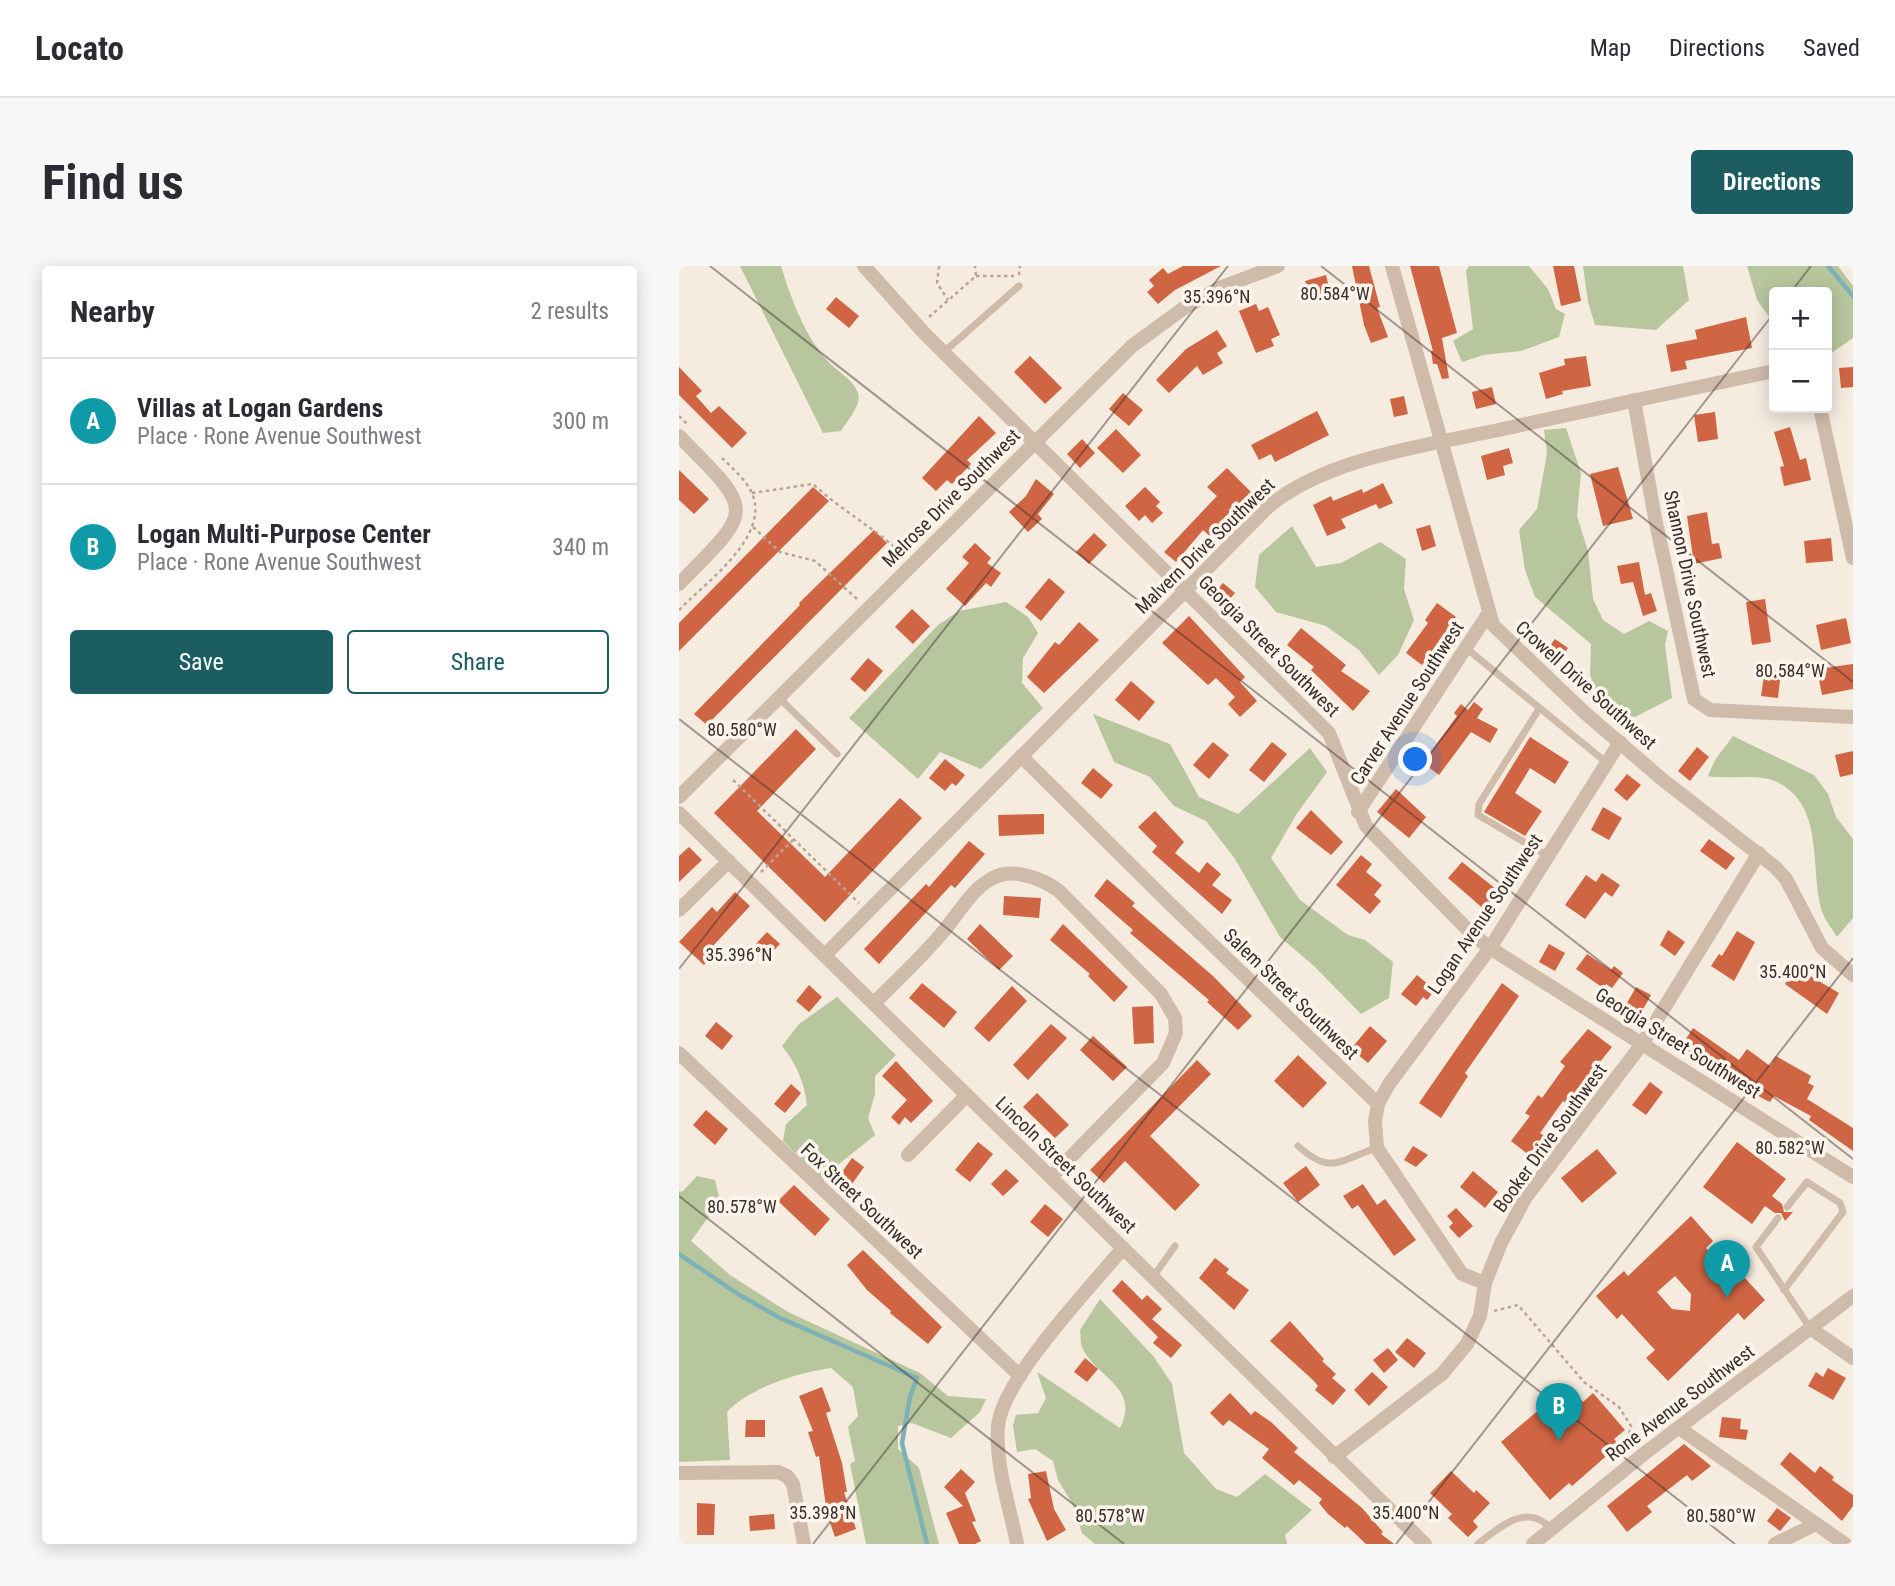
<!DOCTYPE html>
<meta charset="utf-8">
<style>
body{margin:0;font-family:"Roboto Condensed",sans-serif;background:#f7f7f7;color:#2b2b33}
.controls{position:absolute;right:21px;top:21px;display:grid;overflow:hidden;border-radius:7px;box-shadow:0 4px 18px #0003}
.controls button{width:63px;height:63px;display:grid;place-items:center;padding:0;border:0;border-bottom:2px solid #e1e1e2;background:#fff;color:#2b2b33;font:35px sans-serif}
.you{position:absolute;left:737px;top:494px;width:24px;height:24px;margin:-18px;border:5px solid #fff;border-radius:50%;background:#1a73e8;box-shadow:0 0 0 10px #1a73e833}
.badge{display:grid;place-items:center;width:46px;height:46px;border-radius:50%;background:#1b5d61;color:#fff;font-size:23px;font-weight:700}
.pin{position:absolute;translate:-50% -58px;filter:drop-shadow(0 2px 4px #0008)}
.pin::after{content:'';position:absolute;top:37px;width:24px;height:21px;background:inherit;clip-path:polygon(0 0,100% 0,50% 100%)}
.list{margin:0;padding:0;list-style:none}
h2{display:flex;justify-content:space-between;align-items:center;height:91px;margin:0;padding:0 28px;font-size:30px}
h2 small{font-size:23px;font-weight:400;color:#7c7c81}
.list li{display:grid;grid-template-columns:46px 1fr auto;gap:21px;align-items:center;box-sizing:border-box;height:126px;padding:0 28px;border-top:2px solid #e1e1e2}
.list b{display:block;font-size:26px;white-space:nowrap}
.list p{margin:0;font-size:23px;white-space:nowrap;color:#7c7c81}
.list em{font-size:23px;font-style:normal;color:#7c7c81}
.actions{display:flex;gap:14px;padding:21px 28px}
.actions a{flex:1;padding:16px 0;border:2px solid #1b5d61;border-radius:7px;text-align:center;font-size:24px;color:#1b5d61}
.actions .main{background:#1b5d61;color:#fff}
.map{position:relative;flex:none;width:1174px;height:1278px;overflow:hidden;border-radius:7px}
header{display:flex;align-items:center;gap:42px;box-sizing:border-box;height:98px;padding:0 35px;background:#fff;border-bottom:2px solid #e1e1e2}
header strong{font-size:33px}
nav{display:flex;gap:38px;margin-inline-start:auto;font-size:24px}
.intro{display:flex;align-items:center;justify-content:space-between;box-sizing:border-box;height:168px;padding:0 42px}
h1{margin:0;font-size:49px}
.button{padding:18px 32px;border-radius:7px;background:#1b5d61;color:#fff;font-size:24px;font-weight:700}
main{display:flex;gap:42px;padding:0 42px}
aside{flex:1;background:#fff;border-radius:7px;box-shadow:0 4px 18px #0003}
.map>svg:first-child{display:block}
.green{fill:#b8c69e}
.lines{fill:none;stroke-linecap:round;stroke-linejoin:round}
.stream{stroke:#7cb2b5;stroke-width:4.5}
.building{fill:#cf6543;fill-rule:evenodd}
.path{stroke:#bba494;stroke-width:2.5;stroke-dasharray:3.5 3.5;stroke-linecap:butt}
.lane{stroke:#cfbbaa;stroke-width:7}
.street{stroke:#cfbbaa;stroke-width:14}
.ticks{fill:none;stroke:#3c2f2a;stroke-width:2;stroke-opacity:0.45}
.labels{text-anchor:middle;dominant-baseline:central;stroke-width:7;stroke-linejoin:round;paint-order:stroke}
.street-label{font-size:19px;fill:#3c2f2a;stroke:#fcf5ed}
.ticks-label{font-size:18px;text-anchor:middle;fill:#3c2f2a;stroke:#fcf5ed;stroke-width:7;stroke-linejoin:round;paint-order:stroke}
</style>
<header>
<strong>Locato</strong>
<nav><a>Map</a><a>Directions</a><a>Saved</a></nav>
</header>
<div class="intro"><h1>Find us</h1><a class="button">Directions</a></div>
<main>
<aside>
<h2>Nearby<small>2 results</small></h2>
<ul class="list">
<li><span class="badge" style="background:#0f9aa8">A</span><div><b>Villas at Logan Gardens</b><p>Place · Rone Avenue Southwest</p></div><em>300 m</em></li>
<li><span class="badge" style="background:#0f9aa8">B</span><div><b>Logan Multi-Purpose Center</b><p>Place · Rone Avenue Southwest</p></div><em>340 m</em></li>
</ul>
<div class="actions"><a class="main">Save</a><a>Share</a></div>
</aside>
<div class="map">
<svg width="1174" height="1278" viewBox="0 0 1174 1278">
<rect width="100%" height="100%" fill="#f5ebdf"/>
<g class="green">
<path d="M61,0H102C112,32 124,66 146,92C155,104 174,112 179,127C183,139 168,155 162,165L144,167Z"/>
<path d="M790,0H850L869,23L877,43L886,48L880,71L842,85L804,89L783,96L774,75L794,63L787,5Z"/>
<path d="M904,0H1004L1010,34L977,64L916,59L909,36Z"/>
<path d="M1068,0H1159L1174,20V72L1148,90V26H1095V58L1078,34Z"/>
<path d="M887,162L902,207L898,250L909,285L914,333L924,354L945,368L970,355L989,365L986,379L993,432L956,451L924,445L911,409L912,378L856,331L846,304L840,264L858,243L868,187L865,164Z"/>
<path d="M613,260L637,301L662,297L701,276L727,293L725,323L735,354L719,389L700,409L680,384L647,360L597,346L576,321L580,289Z"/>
<path d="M327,336L349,351L359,367L344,392L343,417L364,442L302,503L261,486L239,513L170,452L259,359L280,345Z"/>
<path d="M414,448L491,478L520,531L559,548L631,482L648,506L617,549L592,592L621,634L669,669L686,674L714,696L710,732L682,748L635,700L601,671L556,593L527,555L495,540L471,511L435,496Z"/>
<path d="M1054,470L1135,509L1149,528L1157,551L1174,573V652L1158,671C1154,664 1147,656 1144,648C1129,605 1148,541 1098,516C1079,507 1051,514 1029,510L1036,494Z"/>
<path d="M158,731L217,789L196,810V828L189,852L196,869L155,902L144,915L104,875L107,858L128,839C126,818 117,797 103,780L120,758Z"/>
<path d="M18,910L36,914L41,935L12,975L51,1009L109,1046L241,1107L269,1130L307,1133L301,1146L272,1172L233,1157L219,1160V1183L240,1202L260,1278H187L171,1198L176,1195L169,1161L179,1150L174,1121L152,1102C120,1106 70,1122 48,1146L51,1194L0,1196V925L3,926Z"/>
<path d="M421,1033L475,1091L493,1118L505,1187L537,1223L558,1231L586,1208L633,1244L606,1269L608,1278H416L403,1267L394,1239L379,1214L374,1195L356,1183L338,1186L334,1159L337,1149L359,1147L367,1132L358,1106L441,1162C462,1120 416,1112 403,1081C401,1077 402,1069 401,1064Z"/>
</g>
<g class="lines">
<g class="stream">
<path d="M1149,0L1174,30"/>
<path d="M0,988L59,1028L101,1052L238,1112L231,1131L223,1177L248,1278"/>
</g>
</g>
<g class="building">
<path d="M504,0H542L496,24L479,38L468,26L475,20L470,14L484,2L489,8Z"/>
<path d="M673,0H690L701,41L698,42L709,71L692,77L685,59Z"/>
<path d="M731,0H760L778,67L763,72L770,112L763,113L758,98H754L752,85H754Z"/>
<path d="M874,0H895L902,35L882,40Z"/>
<path d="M647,9L651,25L631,31L626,15Z"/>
<path d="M157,31L180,50L170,62L147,43Z"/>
<path d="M577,38L580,45L589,41L601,69L592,73L595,80L577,87L560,45Z"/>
<path d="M1067,51L1073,82L1006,95L1008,103L992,106L987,79L1018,73L1016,64Z"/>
<path d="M538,64L548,80L538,87L544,97L524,109L518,100L490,127L477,114L507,83Z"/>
<path d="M351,90L383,122L366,138L335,106Z"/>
<path d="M907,90L912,120L883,125L884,128L867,133L860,107L886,99L885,93Z"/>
<path d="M0,101L23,125L17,130L32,147L40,140L68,167L53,182L0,129Z"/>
<path d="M1174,101V121L1162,122L1160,102Z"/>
<path d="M813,121L817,138L797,143L793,126Z"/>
<path d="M444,127L464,144L450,160L430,143Z"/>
<path d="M725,130L729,148L715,151L711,133Z"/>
<path d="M638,145L650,169L596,196L592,188L580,194L572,179Z"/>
<path d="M1036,146L1039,173L1019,176L1015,149Z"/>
<path d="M300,150L317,167L288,194L292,198L273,218L268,214L257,225L243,212Z"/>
<path d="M1111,161L1121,194L1127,192L1132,214L1105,220L1101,201L1105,200L1095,166Z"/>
<path d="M437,163L462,189L444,207L418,182Z"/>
<path d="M403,173L416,187L401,202L388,188Z"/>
<path d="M830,182L834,197L824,200L826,209L808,214L802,190Z"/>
<path d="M939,201L954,253L924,260L911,208Z"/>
<path d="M548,202L572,226L541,256L545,260L534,273L524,264L497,296L485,286L538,230L528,221Z"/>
<path d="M0,204L30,233L15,248L0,234Z"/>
<path d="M357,213L375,228L359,248L363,253L349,266L330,246L347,230Z"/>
<path d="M704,217L714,237L700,243L697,238L662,253L667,262L648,270L634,239L652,230L654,235L683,223L684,227Z"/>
<path d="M134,221L150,235L0,385V357Z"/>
<path d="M466,221L481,236L477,240L484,247L473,257L466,249L460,255L446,240Z"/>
<path d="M1028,246L1033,278L1040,277L1043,292L1015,298L1008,250Z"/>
<path d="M751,259L757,280L743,285L737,263Z"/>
<path d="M195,264L208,277L28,459L15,448L121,339L120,337Z"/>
<path d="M415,267L428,279L410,298L397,286Z"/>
<path d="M1152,272L1154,295L1127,297L1125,275Z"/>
<path d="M296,277L312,292L308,297L322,307L312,321L307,317L286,340L267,323L290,297L283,291Z"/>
<path d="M960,296L966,329L972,327L978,345L964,350L954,316L942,318L938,300Z"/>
<path d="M370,312L386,326L362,355L346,341Z"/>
<path d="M544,317L556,327L543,342L531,332Z"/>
<path d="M1086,333L1092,376L1073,379L1067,336Z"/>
<path d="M758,337L777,351L743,399L727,387L749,357L746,354Z"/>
<path d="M233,343L251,360L234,378L216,361Z"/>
<path d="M510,350L566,411L561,416L578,435L561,451L549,438L556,431L537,412L529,419L483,377Z"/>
<path d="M1167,352L1172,377L1142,384L1137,359Z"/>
<path d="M400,356L420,374L365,427L348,411L376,376L380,379Z"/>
<path d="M622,362L667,399L662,405L691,425L674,445L632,404L635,401L608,379Z"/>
<path d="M876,373L889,382L876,400L863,390Z"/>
<path d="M189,392L204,405L186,426L171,413Z"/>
<path d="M1174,398V423L1143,429L1138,403Z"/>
<path d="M1086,403L1102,405L1099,432L1082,430Z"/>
<path d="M452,415L476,436L460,455L436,434Z"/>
<path d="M795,436L804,443L798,452L819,463L811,477L792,466L760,509L744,497L778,450L775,447L782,438L789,444Z"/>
<path d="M117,463L137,483L78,545L146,611L221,532L243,552L146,656L35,547Z"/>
<path d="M851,471L890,496L876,518L851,502L836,527L863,545L846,570L805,546Z"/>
<path d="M534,476L550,489L530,513L514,499Z"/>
<path d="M593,476L608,488L585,516L570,504Z"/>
<path d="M1018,481L1030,491L1011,515L999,505Z"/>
<path d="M1174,485V508L1161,511L1156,489Z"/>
<path d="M266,493L286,509L277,520L273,517L266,525L250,512Z"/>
<path d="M414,502L434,519L422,533L402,517Z"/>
<path d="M948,508L962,519L948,535L935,524Z"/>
<path d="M717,523L747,551L730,572L698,546Z"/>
<path d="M924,541L943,552L930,574L912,564Z"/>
<path d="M632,544L664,576L652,589L617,562Z"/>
<path d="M476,545L505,576L496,587L520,607L528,596L542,608L533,619L553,634L543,648L473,586L478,580L459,561Z"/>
<path d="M365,548V568L320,570L319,549Z"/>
<path d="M1030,573L1056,592L1047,604L1021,585Z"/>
<path d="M290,575L306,588L276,622L272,619L200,698L185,683L247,618L250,621Z"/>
<path d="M10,581L23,594L0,616V590Z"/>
<path d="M682,589L693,598L687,606L703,619L695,629L702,635L691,648L657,619Z"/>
<path d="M783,596L822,627L807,645L769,612Z"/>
<path d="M923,607L941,619L933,631L926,626L906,653L886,639L907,609L917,616Z"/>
<path d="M428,613L456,637L453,640L534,710L573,750L559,764L528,736L530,734L451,667L454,664L415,630Z"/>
<path d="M56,626L71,640L34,680L38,684L25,699L0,676L33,641L38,646Z"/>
<path d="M325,630L362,632L360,652L324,649Z"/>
<path d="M301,658L334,690L320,704L288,673Z"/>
<path d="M384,658L449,721L435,736L409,710L411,708L371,674Z"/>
<path d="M989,664L1006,676L996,690L981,679Z"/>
<path d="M1058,665L1076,676L1055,715L1032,700L1040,688L1043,690Z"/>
<path d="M88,666L101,678L85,695L72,683Z"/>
<path d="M870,678L886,687L876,705L860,696Z"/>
<path d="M908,688L932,704L935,700L944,707L933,722L927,718L924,722L897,703Z"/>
<path d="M1116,701L1160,727L1148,748L1106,718Z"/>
<path d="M738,709L756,724L748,734L744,731L737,740L722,728Z"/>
<path d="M243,717L278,746L265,762L230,732Z"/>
<path d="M823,717L840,730L786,807L789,810L762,852L740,837Z"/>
<path d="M130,719L143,731L130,746L117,735Z"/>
<path d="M333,720L348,735L310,776L295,762Z"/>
<path d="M957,721L972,729L962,747L947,739Z"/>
<path d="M474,740L475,777L455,778L453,741Z"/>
<path d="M37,756L54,770L43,784L26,770Z"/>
<path d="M372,758L388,772L349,814L334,799Z"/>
<path d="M691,760L708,775L689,797L672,783Z"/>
<path d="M1014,762L1060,794L1068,783L1091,800L1097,790L1132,810L1129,817L1135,820L1128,833L1174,862V885L1130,854L1132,850L1095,830L1091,836L1075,828L1017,786L1013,794L999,785Z"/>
<path d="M909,763L933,781L899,823L906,828L895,843L884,835L861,867L865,870L851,890L832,875L851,850L846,847L859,829L863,832L886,800L881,796Z"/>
<path d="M414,770L448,801L434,815L401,784Z"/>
<path d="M619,789L648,817L624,842L595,815Z"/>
<path d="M518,794L532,808L471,870L521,919L496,945L446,895L425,917L411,904Z"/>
<path d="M217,795L254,835L232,857L226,851L220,859L212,851L228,834L203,810Z"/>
<path d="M971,816L984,826L967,849L953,839Z"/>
<path d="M112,818L122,827L106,847L95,838Z"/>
<path d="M358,827L390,859L376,872L344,841Z"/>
<path d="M27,844L49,863L36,879L14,859Z"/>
<path d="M299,876L314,888L291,916L276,904Z"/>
<path d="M1058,876L1107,913L1093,930L1103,938L1105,946H1114L1106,955L1102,947H1096L1086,940L1073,958L1024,921Z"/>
<path d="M734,880L749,889L737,901L725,894Z"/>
<path d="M918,883L938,907L903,937L882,912Z"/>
<path d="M173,892L185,901L173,918L161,909Z"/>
<path d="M627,900L641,919L619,936L604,917Z"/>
<path d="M327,903L340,915L324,930L312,918Z"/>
<path d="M794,905L819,926L806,942L781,921Z"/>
<path d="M684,918L698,939L706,933L737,974L715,990L679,939L673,943L664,930Z"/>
<path d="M115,919L151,953L136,970L99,935Z"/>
<path d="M366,938L384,953L369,971L351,956Z"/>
<path d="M777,942L794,960L780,972L770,961L774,957L768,950Z"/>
<path d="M1012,950L1034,975L1027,982L1059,1017L1065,1011L1086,1034L1065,1054L1059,1047L989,1115L967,1092L976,1084L943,1048L938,1053L917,1030L945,1005L949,1010ZM996,1010L1012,1028L1011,1045L993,1043L978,1026Z"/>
<path d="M184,984L263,1061L249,1078L211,1047L212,1045L188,1024L168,999Z"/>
<path d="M536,992L550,1003L547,1007L570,1024L555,1044L520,1012Z"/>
<path d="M443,1014L463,1034L468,1029L483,1043L473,1053L503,1079L492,1092L474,1077L479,1071L433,1025Z"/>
<path d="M611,1055L645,1093L643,1095L657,1108L653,1112L667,1124L654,1139L636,1124L639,1120L635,1115L591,1075Z"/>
<path d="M728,1072L747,1087L735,1102L716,1086Z"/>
<path d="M709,1082L719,1094L705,1107L694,1094Z"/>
<path d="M406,1092L419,1103L408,1116L395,1106Z"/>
<path d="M1149,1102L1167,1112L1154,1134L1129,1120L1137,1106L1144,1111Z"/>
<path d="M693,1106L709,1121L690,1140L675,1124Z"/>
<path d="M889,1119L904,1136L914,1127L946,1164L935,1173L940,1179L893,1220L890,1217L871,1234L822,1176Z"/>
<path d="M143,1121L152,1145L147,1147L163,1197L168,1226H165L177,1263L156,1271L148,1248L140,1190L137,1191L129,1166L134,1165L120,1130Z"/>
<path d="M551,1127L572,1149L576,1145L592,1156L619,1182L615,1186L683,1242L704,1266L702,1268L715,1278H687L668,1260L666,1262L649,1248L640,1237L643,1233L620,1214L615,1219L583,1192L590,1183L550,1154L544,1160L531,1147Z"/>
<path d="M1043,1151L1062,1153L1061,1163L1069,1164L1067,1174L1040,1171Z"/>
<path d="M67,1154H86V1171H66Z"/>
<path d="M1005,1178L1032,1200L1013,1215L1008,1209L968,1240L973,1246L948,1266L928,1240Z"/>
<path d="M1111,1186L1136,1207L1141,1200L1155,1211L1153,1214L1174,1229V1240L1163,1255L1101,1198Z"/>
<path d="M282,1203L296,1216L286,1227L297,1255L293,1256L302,1275L296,1278H280L267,1247L284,1240L265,1221Z"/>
<path d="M367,1205L375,1243L387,1264L368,1275L349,1233L352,1232L349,1208Z"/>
<path d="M772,1205L795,1227L797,1224L811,1237L794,1255L799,1261L789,1271L769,1252L773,1248L751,1227Z"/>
<path d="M18,1237L36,1238L35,1269H18Z"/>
<path d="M1098,1242L1112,1252L1101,1265L1088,1255Z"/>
<path d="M95,1248L96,1263L71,1265L70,1250Z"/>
</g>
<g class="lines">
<g class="path">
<path d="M260,0L258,17L269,34"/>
<path d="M340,9L341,0"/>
<path d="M297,10H335"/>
<path d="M250,51L297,10L296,0"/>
<path d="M0,150L8,158"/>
<path d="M73,227L134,218C162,244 194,261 222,287"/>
<path d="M74,261L101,286L136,295L178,333"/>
<path d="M0,344C27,316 94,269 72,225C65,212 53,202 43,192"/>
<path d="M54,514L180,637"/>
<path d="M82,606L114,574"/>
<path d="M815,1045L839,1039L905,1116L940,1141L952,1160L946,1184"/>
</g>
<g class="lane">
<path d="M265,86L340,20"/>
<path d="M787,382L928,497"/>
<path d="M100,432L158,488"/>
<path d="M860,443L800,538L799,549L869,590"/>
<path d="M619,880C653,910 659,894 698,882"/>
<path d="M1099,952L1077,981L1131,1062"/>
<path d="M474,1011L496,980"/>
<path d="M1105,1024L1164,946L1161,937L1128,916L1108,941"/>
<path d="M799,1278C822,1260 847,1237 872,1262"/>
</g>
<g class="street">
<path d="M185,0L246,68L650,467L687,560L792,667L811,682L1174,911"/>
<path d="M713,0L814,359L906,447L984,514L1096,601L1107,613L1143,682L1174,709"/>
<path d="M955,134L976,252L1015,433L1031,444L1174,451"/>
<path d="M1141,142L1174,292"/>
<path d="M0,170C76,247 76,241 0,318"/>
<path d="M342,490L488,635L699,838L696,855L698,882L783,1008L806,1017"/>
<path d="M0,531L453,80L505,42L540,22L599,0"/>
<path d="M679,546L809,348"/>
<path d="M0,547L746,1278"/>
<path d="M0,644L50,595"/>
<path d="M146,689L588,242C645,192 750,179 824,163C914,143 1005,124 1095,105"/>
<path d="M195,737C218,714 242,692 263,667C278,650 293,622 314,612C334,601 364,613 380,625L482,728L496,752L497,767L484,797L372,911"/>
<path d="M0,787L341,1110"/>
<path d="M699,838L710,818L811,682L941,476"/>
<path d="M229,889L288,829"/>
<path d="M1131,1062L1174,1092"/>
<path d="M1000,1162L1166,1278"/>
<path d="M655,1191L763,1108L788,1078L801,1050L806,1017L822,977L847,931L963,778L1080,587"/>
<path d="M0,1207L99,1206L108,1210L114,1218L125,1278"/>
<path d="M338,1278C331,1241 316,1199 319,1161C322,1114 412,1021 444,982"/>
<path d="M854,1278L966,1187L1174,1030"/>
<path d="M1096,1278L1137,1258"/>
</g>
</g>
<path class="ticks" d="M31,0L1174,893M642,0L1174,416M1112,26L1132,0M0,453L1056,1278M0,703L549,0M0,930L445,1278M134,1278L1095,47M717,1278L1174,692"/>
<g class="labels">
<g class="street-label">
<text transform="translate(272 232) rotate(-45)">Melrose Drive Southwest</text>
<text transform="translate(526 280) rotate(-44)">Malvern Drive Southwest</text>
<text transform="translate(1011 318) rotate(78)">Shannon Drive Southwest</text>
<text transform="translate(590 380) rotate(45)">Georgia Street Southwest</text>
<text transform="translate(907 419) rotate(42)">Crowell Drive Southwest</text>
<text transform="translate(728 437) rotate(-57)">Carver Avenue Southwest</text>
<text transform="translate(806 648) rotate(-56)">Logan Avenue Southwest</text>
<text transform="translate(612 728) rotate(44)">Salem Street Southwest</text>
<text transform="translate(999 777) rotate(32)">Georgia Street Southwest</text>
<text transform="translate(871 872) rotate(-54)">Booker Drive Southwest</text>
<text transform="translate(387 899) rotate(44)">Lincoln Street Southwest</text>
<text transform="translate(183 935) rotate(43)">Fox Street Southwest</text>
<text transform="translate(1001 1137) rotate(-37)">Rone Avenue Southwest</text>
</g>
</g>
<g class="ticks-label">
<text x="656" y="34">80.584°W</text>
<text x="538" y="37">35.396°N</text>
<text x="1111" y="411">80.584°W</text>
<text x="63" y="470">80.580°W</text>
<text x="60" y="695">35.396°N</text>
<text x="1114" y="712">35.400°N</text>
<text x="1111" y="888">80.582°W</text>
<text x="63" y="947">80.578°W</text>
<text x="144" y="1253">35.398°N</text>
<text x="727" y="1253">35.400°N</text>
<text x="431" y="1256">80.578°W</text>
<text x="1042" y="1256">80.580°W</text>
</g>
</svg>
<div class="controls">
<button>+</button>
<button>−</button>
</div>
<div class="you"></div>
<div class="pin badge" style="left:1048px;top:1032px;background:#0f9aa8">A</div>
<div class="pin badge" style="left:880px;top:1175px;background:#0f9aa8">B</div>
</div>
</main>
